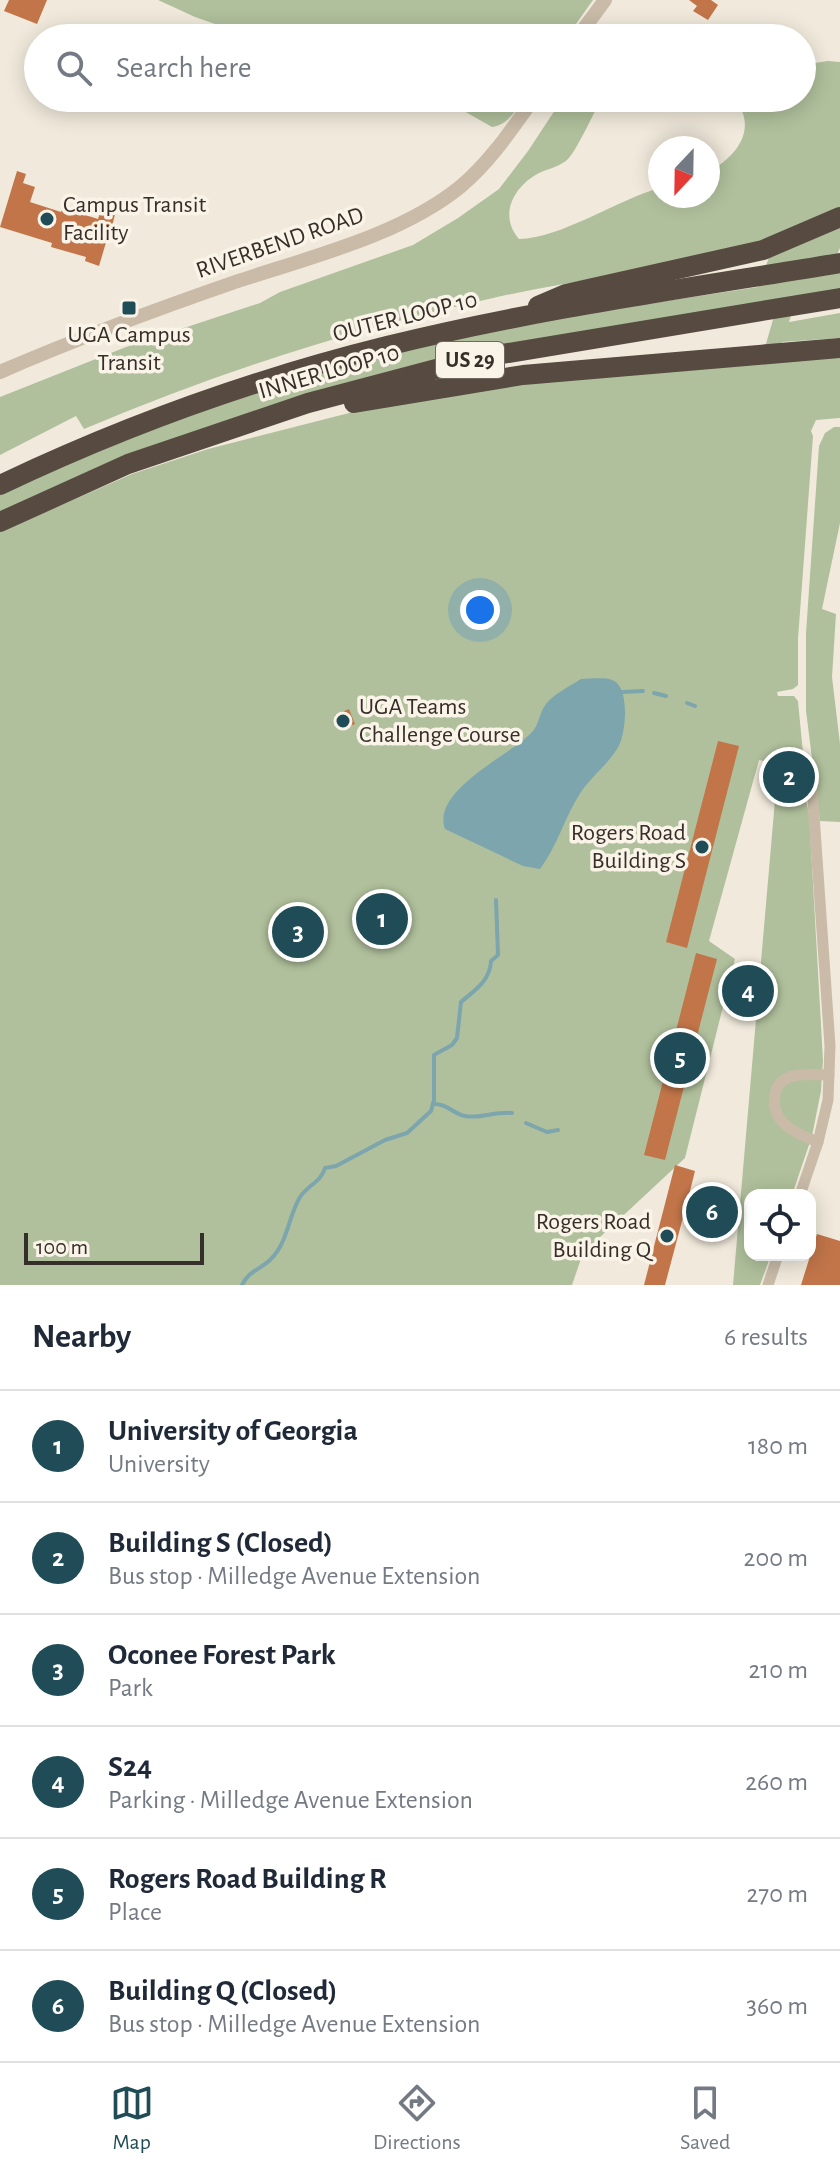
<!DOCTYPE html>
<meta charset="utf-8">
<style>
body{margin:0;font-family:"Alegreya Sans",sans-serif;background:#f6f6f7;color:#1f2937}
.controls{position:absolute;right:24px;bottom:24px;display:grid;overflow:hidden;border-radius:16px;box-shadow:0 4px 20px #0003}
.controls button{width:72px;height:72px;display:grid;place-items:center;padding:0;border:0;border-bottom:2px solid #e0e1e3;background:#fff;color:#1f2937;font:40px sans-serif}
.compass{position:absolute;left:648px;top:136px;width:72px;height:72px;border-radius:50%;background:#fff;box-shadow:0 4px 20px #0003;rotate:202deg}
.scale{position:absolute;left:24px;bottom:20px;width:180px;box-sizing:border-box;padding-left:8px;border:4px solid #362e28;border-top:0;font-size:22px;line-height:28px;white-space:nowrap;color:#362e28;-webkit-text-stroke:6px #f9f3e8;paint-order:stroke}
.you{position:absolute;left:480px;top:610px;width:28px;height:28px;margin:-20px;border:6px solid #fff;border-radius:50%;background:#1a73e8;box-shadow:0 0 0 12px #1a73e833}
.badge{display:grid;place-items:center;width:52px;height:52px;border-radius:50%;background:#1f4c56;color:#fff;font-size:26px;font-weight:700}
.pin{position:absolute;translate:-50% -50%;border:4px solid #fff;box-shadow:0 2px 8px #0006}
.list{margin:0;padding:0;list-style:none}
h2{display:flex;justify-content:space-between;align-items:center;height:104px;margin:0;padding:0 32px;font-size:34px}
h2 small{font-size:26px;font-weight:400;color:#747a83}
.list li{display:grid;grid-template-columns:52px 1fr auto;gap:24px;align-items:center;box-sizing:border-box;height:112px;padding:0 32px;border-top:2px solid #e0e1e3}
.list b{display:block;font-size:30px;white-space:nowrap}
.list p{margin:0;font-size:26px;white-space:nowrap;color:#747a83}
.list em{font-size:26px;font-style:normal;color:#747a83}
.icon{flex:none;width:44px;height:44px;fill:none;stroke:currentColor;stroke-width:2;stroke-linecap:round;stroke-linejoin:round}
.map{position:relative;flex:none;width:840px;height:1285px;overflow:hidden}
.search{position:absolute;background:#fff;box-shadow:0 4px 20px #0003;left:24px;right:24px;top:24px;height:88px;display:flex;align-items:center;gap:20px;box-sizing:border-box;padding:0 28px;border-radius:44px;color:#747a83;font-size:30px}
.sheet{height:776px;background:#fff}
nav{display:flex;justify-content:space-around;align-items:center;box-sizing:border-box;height:112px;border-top:2px solid #e0e1e3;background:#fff;font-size:22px;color:#747a83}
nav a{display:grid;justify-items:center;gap:4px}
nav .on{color:#1f4c56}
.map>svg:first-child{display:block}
.green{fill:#b0c09c}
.water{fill:#7ca5ad}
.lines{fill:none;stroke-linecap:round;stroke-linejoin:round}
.stream{stroke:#7ca5ad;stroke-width:4}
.building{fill:#c27549}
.minor{stroke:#c9bba8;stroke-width:11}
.tertiary{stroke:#c9bba8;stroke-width:14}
.motorway{stroke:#574a40;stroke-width:20}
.poi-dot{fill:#1f4c56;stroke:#f9f3e8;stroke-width:3}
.labels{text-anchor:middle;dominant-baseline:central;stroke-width:7;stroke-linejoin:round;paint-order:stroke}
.shield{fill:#f9f3e8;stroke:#706962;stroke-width:2}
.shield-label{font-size:22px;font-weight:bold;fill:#362e28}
.poi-label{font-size:24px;fill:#362e28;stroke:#f9f3e8;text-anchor:start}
.street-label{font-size:24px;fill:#362e28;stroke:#f9f3e8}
</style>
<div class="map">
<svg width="840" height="1285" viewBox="0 0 840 1285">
<rect width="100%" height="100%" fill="#f1eadc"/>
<g class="green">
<path d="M158,0H593L566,38H255L195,17Z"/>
<path d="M828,61L840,62V248L829,274L840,272V289L797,296L789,322L840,313V338L782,342L778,359L840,354V418L816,420L811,431L813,436L798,639V685L793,689L777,692L778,696H794L798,701L805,774L798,783L777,782V778L766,775L769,762L759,760L709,941L735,959L685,1158L583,1253L572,1285H0V532L132,474L208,449L361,410L520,383L761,361L779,299L442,359L0,512V495C141,429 289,376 441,342C545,318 652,303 758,287L777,236C686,268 587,277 493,298C353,329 216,373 84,429L76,416L0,455V397L126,347L260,303L280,292L413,245L458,218L499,189L528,151L563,98H602C595,110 576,152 568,159C561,166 548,169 539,173C514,186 498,215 519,239C562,238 616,200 660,188V196H708V172C737,157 759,128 734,98H802V65Z"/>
<path d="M441,98H524C515,111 508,125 492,127Z"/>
<path d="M834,427H840V523L822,609L836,614L832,677L840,744V822L820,821L806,711V633L819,446L825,433Z"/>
<path d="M780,795H800L805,797L809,813L823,1060L821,1091L812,1136L792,1195H750V1255H771L760,1285H733L775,800Z"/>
</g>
<path class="water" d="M581,679C590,679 604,677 612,680C631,686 626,737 617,749C607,765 592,776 581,792C565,816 558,845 540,869L523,866L445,829C431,790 511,755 532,732C539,725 539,713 546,704C554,694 570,686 581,679Z"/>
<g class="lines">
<g class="stream">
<path d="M622,692L643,691"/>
<path d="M654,693L666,696"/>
<path d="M687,703L695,706"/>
<path d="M435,1104C448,1104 453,1114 465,1116C480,1119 496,1111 512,1113"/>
<path d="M526,1123L547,1132L558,1130"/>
<path d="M242,1285C249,1271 259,1270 270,1260C288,1243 288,1217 300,1197C308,1185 321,1182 325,1168L336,1166L385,1140L407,1133L431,1111L434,1100V1055L452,1045L457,1038L461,1002C475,990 490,981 491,961L498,955L496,900"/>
</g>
</g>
<g class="building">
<path d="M9,0H47L37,24L4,11Z"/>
<path d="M689,0H711L718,5L708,20L693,11L697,6Z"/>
<path d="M301,24L321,30L319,38L297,35Z"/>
<path d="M17,171L26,174L23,183L35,187L30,202L61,212L63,208L98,219L103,203L117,207L111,230L112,236L107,239L99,266L85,261L86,257L51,247L52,243L0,227Z"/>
<path d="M349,709L355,724L341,730L335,715Z"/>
<path d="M718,741L739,746L687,948L666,942Z"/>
<path d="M696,953L717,959L665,1160L644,1155Z"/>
<path d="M675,1165L695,1171L690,1191L665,1285H644Z"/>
<path d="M817,1234L840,1241V1285H801Z"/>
</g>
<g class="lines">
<g class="minor">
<path d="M818,1142C797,1134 770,1123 775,1095C776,1086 782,1080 790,1077C802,1073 817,1075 829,1075"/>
<path d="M800,1195L818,1142L828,1100L830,1046L812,786"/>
<path d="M768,1285L778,1255"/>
</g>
<g class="tertiary">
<path d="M577,38L605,0"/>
<path d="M0,372C78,338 157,309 238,281C311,257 401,235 460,187C490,162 512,129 534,98"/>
</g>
<g class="motorway">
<path d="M538,306L566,294L763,250L840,217"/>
<path d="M354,403L523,375L840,348"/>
<path d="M0,485C124,426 254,379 387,346C536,309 689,288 840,263"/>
<path d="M0,522L128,464L308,403L478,358L840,298"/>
</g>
</g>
<g class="poi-dot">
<circle cx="47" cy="219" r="8"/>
<rect x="121" y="300" width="16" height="16" rx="4"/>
<circle cx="343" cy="721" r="8"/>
<circle cx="702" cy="847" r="8"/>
<circle cx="667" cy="1236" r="8"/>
</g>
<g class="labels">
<rect class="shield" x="436" y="342" width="68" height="36" rx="6"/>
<g class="shield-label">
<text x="470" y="360">US 29</text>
</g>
<g class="poi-label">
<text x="63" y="205">Campus Transit<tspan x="63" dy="28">Facility</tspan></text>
<text x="129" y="335" text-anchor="middle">UGA Campus<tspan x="129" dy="28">Transit</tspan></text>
<text x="359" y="707">UGA Teams<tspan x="359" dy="28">Challenge Course</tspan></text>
<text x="686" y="833" text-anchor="end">Rogers Road<tspan x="686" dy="28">Building S</tspan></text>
<text x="651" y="1222" text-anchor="end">Rogers Road<tspan x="651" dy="28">Building Q</tspan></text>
</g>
<g class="street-label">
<text transform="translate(280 243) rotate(-19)">RIVERBEND ROAD</text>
<text transform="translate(405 317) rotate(-14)">OUTER LOOP 10</text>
<text transform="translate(329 372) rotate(-16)">INNER LOOP 10</text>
</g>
</g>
</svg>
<div class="controls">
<button><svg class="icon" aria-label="locate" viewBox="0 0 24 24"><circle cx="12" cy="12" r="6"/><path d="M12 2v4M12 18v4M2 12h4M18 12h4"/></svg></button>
</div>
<svg class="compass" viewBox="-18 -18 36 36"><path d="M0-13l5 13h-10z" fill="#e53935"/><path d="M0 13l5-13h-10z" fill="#747a83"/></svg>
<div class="scale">100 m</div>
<div class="you"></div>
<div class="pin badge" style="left:382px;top:919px">1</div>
<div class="pin badge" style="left:789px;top:777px">2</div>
<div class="pin badge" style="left:298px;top:932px">3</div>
<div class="pin badge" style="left:748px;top:991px">4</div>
<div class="pin badge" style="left:680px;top:1058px">5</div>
<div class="pin badge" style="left:712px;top:1212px">6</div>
<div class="search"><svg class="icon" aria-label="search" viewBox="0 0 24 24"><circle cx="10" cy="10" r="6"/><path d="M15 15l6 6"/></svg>Search here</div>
</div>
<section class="sheet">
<h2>Nearby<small>6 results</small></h2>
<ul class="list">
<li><span class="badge">1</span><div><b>University of Georgia</b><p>University</p></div><em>180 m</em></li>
<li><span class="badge">2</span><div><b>Building S (Closed)</b><p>Bus stop · Milledge Avenue Extension</p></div><em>200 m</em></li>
<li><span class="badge">3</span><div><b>Oconee Forest Park</b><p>Park</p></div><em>210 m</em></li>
<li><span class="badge">4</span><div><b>S24</b><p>Parking · Milledge Avenue Extension</p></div><em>260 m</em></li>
<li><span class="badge">5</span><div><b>Rogers Road Building R</b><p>Place</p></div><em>270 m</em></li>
<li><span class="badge">6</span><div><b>Building Q (Closed)</b><p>Bus stop · Milledge Avenue Extension</p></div><em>360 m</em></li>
</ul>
</section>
<nav>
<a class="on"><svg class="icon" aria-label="map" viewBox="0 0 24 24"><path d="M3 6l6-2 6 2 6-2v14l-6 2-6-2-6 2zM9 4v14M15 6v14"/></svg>Map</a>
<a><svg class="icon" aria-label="directions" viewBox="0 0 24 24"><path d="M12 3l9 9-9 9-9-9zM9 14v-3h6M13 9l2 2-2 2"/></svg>Directions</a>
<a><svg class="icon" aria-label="saved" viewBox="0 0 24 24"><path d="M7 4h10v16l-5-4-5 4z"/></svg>Saved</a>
</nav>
